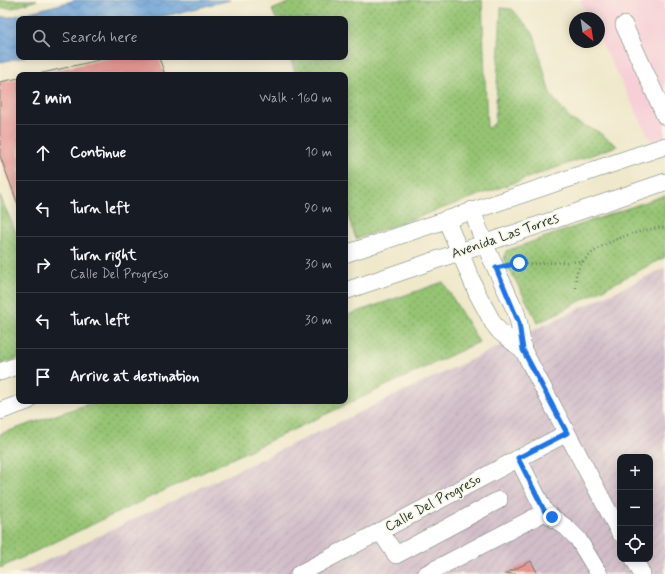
<!DOCTYPE html>
<meta charset="utf-8">
<style>
body{margin:0;font-family:Mynerve,sans-serif;background:#242831;color:#f1f3f6}
.controls{position:absolute;right:12px;bottom:12px;display:grid;overflow:hidden;border-radius:8px;box-shadow:0 2px 10px #0003}
.controls button{width:36px;height:36px;display:grid;place-items:center;padding:0;border:0;border-bottom:1px solid #363941;background:#171b24;color:#f1f3f6;font:20px sans-serif}
.compass{position:absolute;left:569px;top:12px;width:36px;height:36px;border-radius:50%;background:#171b24;box-shadow:0 2px 10px #0003;rotate:150deg}
.stop{position:absolute;width:12px;height:12px;margin:-9px;border:3px solid #1a73e8;border-radius:50%;background:#fff}
.stop.end{background:#1a73e8;border-color:#fff;box-shadow:0 1px 4px #0008}
.list{margin:0;padding:0;list-style:none}
h2{display:flex;justify-content:space-between;align-items:center;height:52px;margin:0;padding:0 16px;font-size:17px}
h2 small{font-size:13px;font-weight:400;color:#9ea1a6}
.list li{display:grid;grid-template-columns:26px 1fr auto;gap:12px;align-items:center;box-sizing:border-box;height:56px;padding:0 16px;border-top:1px solid #363941}
.list b{display:block;font-size:15px;white-space:nowrap}
.list p{margin:0;font-size:13px;white-space:nowrap;color:#9ea1a6}
.list em{font-size:13px;font-style:normal;color:#9ea1a6}
.icon{flex:none;width:22px;height:22px;fill:none;stroke:currentColor;stroke-width:2;stroke-linecap:round;stroke-linejoin:round}
.map{position:relative;flex:none;width:665px;height:574px;overflow:hidden}
.search{position:absolute;background:#171b24;box-shadow:0 2px 10px #0003;left:16px;top:16px;width:332px;height:44px;display:flex;align-items:center;gap:10px;box-sizing:border-box;padding:0 14px;border-radius:8px;color:#9ea1a6;font-size:15px}
.panel{position:absolute;background:#171b24;box-shadow:0 2px 10px #0003;left:16px;top:72px;width:332px;height:332px;border-radius:8px}
.map>svg:first-child{display:block}
.built{fill:#f6cfd7}
.industrial{fill:url(#industrial-furrows);fill-rule:evenodd}
.grass{fill:url(#grass-dots);stroke:#5a8054}
.water{fill:url(#water-waves);stroke:#446f86}
.building{fill:#e69793}
.lines{fill:none;stroke-linecap:round;stroke-linejoin:round}
.minor-casing{stroke:#687969;stroke-width:18}
.path{stroke:#687969;stroke-width:2.5;stroke-dasharray:1 3;stroke-linecap:butt}
.minor{stroke:#fff;stroke-width:17}
.route{stroke:#1a73e8;stroke-width:5}
.labels{text-anchor:middle;dominant-baseline:central;stroke-width:3;stroke-linejoin:round;paint-order:stroke}
.street-label{font-size:14px;fill:#1f3d34;stroke:#fcf5e5}
</style>
<div class="map">
<svg width="665" height="574" viewBox="0 0 665 574">
<defs>
<pattern id="industrial-furrows" width="10" height="10" patternUnits="userSpaceOnUse"><rect width="10" height="10" fill="#d1bdc9"/><path d="M-1 1l2-2M0 10L10 0M9 11l2-2" fill="none" stroke="#b3a3ad"/></pattern>
<pattern id="grass-dots" width="8" height="8" patternUnits="userSpaceOnUse"><rect width="8" height="8" fill="#96c473"/><path d="M2 2h.1M6 6h.1" fill="none" stroke="#7aa05f" stroke-width="1.8" stroke-linecap="round"/></pattern>
<pattern id="water-waves" width="16" height="10" patternUnits="userSpaceOnUse"><rect width="16" height="10" fill="#6aa1d8"/><path d="M0 5q4-4 8 0t8 0" fill="none" stroke="#5784b0"/></pattern>
</defs>
<rect width="100%" height="100%" fill="#fcf5e5"/>
<filter id="ink" filterUnits="userSpaceOnUse"><feTurbulence type="fractalNoise" baseFrequency=".025" numOctaves="2"/><feDisplacementMap in="SourceGraphic" scale="8" xChannelSelector="R" yChannelSelector="G"/><feConvolveMatrix kernelMatrix="1 2 1 2 8 2 1 2 1" color-interpolation-filters="sRGB"/></filter>
<filter id="wash" filterUnits="userSpaceOnUse"><feTurbulence type="fractalNoise" baseFrequency=".012" numOctaves="4" result="noise"/><feDisplacementMap in="SourceGraphic" scale="16" xChannelSelector="R" yChannelSelector="G"/><feGaussianBlur stdDeviation="0.9" result="paint"/><feColorMatrix in="noise" values="0 0 0 0 0 0 0 0 0 0 0 0 0 0 0 0 0 1.4 0 .05"/><feComposite in="paint" operator="in"/></filter>
<g filter="url(#wash)">
<rect width="100%" height="100%" fill="#efe8cb"/>
<path class="built" d="M580,0H665V136L651,141L599,38V18H589Z"/>
<path class="industrial" d="M665,268V574H18ZM620,457H650V559H620Z"/>
<g class="grass">
<path d="M0,0H37L13,8H0Z"/>
<path d="M295,0H482L487,129L495,123L501,8L512,9L534,34L550,94L571,120L597,131L617,146L356,239L345,208V75H296L290,57H345V19H276L272,10Z"/>
<path d="M665,195V257L538,323L504,259L506,251Z"/>
<path d="M0,196L19,239V358L0,364Z"/>
<path d="M443,282L479,342L0,568V434L97,401H345V316Z"/>
</g>
<path class="water" d="M76,0H230L153,19H19V57H25L0,62V17H11Z"/>
<g id="blocks">
<g class="building">
<path d="M112,57H159L165,75H34Z"/>
<path d="M19,78V207L0,156V82Z"/>
<path d="M531,561L538,574H505Z"/>
</g>
</g>
</g>
<g filter="url(#ink)">
<use href="#blocks" fill-opacity="0" stroke="#687969" stroke-width="1"/>
<g class="lines">
<g class="minor-casing">
<g id="minor">
<path d="M624,25L665,116"/>
<path d="M472,210L484,243L516,312L519,323L523,350L620,533"/>
<path d="M446,219L477,293L493,323L500,332L523,350"/>
<path d="M345,254L665,146"/>
<path d="M345,291L665,182"/>
<path d="M0,372L19,365"/>
<path d="M0,411L28,401"/>
<path d="M518,458L545,512L567,528L578,539L599,574"/>
<path d="M380,531L396,555L499,500"/>
<path d="M634,559L642,574"/>
<path d="M299,574L567,433"/>
<path d="M426,574L545,512"/>
</g>
</g>
<g class="path">
<path d="M510,265L583,261"/>
<path d="M576,288C576,283 575,277 577,272C588,244 637,230 665,227"/>
</g>
<use href="#minor" class="minor"/>
</g>
</g>
<g class="lines" filter="url(#ink)">
<path class="route" d="M519,263L496,268L519,323L523,350L567,433L518,458L545,512L552,517"/>
</g>
<g class="labels">
<g class="street-label">
<text transform="translate(505 236) rotate(-19)">Avenida Las Torres</text>
<text transform="translate(433 503) rotate(-28)">Calle Del Progreso</text>
</g>
</g>
</svg>
<div class="controls">
<button>+</button>
<button>−</button>
<button><svg class="icon" aria-label="locate" viewBox="0 0 24 24"><circle cx="12" cy="12" r="6"/><path d="M12 2v4M12 18v4M2 12h4M18 12h4"/></svg></button>
</div>
<svg class="compass" viewBox="-18 -18 36 36"><path d="M0-13l5 13h-10z" fill="#e53935"/><path d="M0 13l5-13h-10z" fill="#9ea1a6"/></svg>
<div class="stop" style="left:519px;top:263px"></div>
<div class="stop end" style="left:552px;top:517px"></div>
<div class="search"><svg class="icon" aria-label="search" viewBox="0 0 24 24"><circle cx="10" cy="10" r="6"/><path d="M15 15l6 6"/></svg>Search here</div>
<section class="panel">
<h2>2 min<small>Walk · 160 m</small></h2>
<ul class="list">
<li><svg class="icon" aria-label="ahead" viewBox="0 0 24 24"><path d="M12 20V5M6 11l6-6 6 6"/></svg><div><b>Continue</b></div><em>10 m</em></li>
<li><svg class="icon" aria-label="left" viewBox="0 0 24 24"><path d="M17 20v-9H6M10 6l-5 5 5 5"/></svg><div><b>Turn left</b></div><em>90 m</em></li>
<li><svg class="icon" aria-label="right" viewBox="0 0 24 24"><path d="M7 20v-9h11M14 6l5 5-5 5"/></svg><div><b>Turn right</b><p>Calle Del Progreso</p></div><em>30 m</em></li>
<li><svg class="icon" aria-label="left" viewBox="0 0 24 24"><path d="M17 20v-9H6M10 6l-5 5 5 5"/></svg><div><b>Turn left</b></div><em>30 m</em></li>
<li><svg class="icon" aria-label="arrive" viewBox="0 0 24 24"><path d="M6 21V4h12l-3 4 3 4H6"/></svg><div><b>Arrive at destination</b></div></li>
</ul>
</section>
</div>
